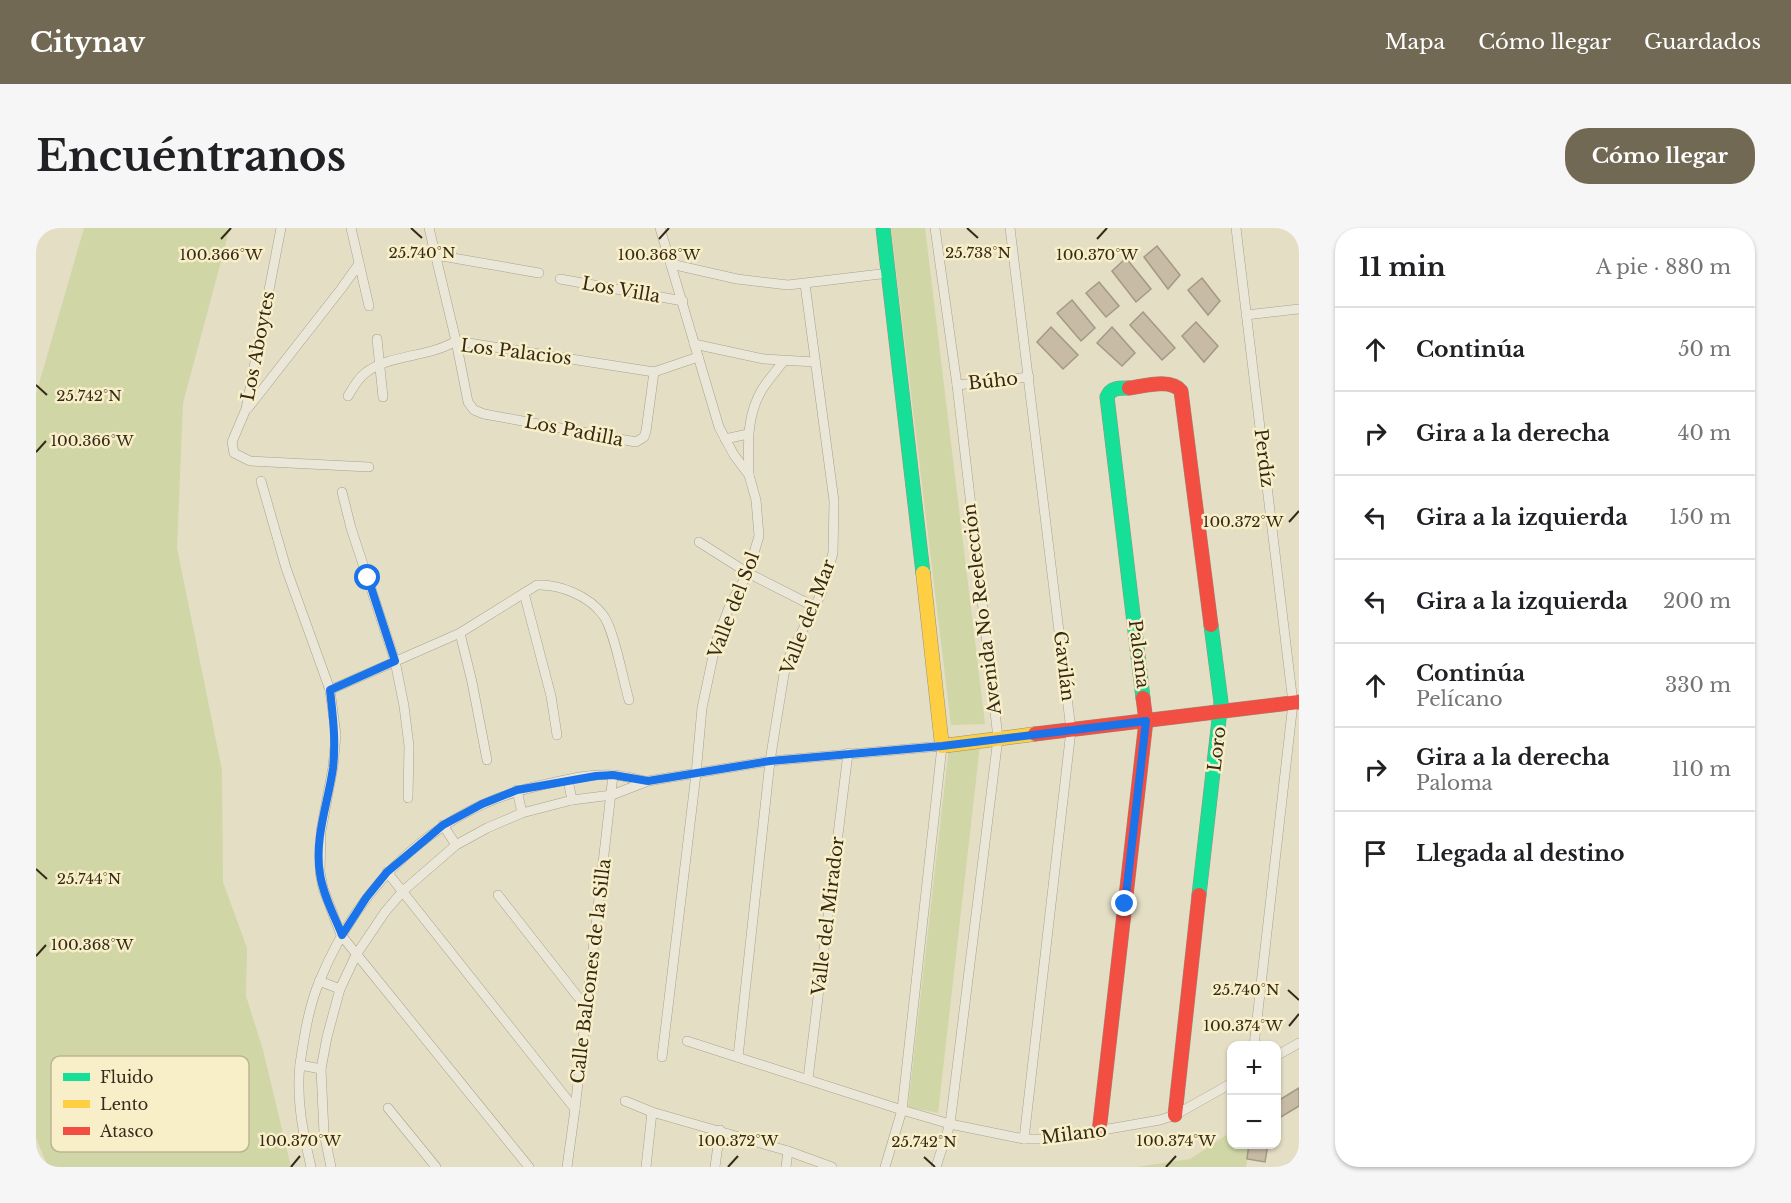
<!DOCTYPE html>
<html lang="es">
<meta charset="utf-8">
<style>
body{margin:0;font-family:"Libre Baskerville",serif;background:#f6f6f6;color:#202124}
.controls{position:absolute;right:18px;bottom:18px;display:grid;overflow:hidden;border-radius:12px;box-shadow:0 2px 4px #0004}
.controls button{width:54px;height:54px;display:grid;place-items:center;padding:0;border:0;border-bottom:2px solid #e0e0e0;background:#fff;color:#202124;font:30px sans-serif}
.stop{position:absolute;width:18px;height:18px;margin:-14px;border:4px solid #1a73e8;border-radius:50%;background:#fff}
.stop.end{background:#1a73e8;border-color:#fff;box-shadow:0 2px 6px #0008}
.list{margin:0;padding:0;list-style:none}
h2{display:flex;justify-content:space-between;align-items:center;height:78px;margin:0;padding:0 24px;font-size:26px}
h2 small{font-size:20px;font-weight:400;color:#757577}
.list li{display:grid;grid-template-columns:39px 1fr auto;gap:18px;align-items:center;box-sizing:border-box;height:84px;padding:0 24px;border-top:2px solid #e0e0e0}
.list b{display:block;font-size:22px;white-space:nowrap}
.list p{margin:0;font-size:20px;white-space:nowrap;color:#757577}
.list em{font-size:20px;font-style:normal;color:#757577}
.icon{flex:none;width:33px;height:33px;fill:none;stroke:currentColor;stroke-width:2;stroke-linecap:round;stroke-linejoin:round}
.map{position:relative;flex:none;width:1263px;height:939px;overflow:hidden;border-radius:24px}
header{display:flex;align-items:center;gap:36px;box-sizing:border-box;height:84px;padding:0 30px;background:#726955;color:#fff}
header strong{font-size:28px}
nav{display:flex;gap:33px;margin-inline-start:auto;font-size:21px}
.intro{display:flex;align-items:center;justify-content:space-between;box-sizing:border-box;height:144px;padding:0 36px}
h1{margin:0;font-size:42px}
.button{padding:15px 27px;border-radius:24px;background:#726955;color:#fff;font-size:21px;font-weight:700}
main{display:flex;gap:36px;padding:0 36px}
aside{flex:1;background:#fff;border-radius:24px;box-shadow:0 2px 4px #0004}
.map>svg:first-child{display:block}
.green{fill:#d0d6a6}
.building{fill:#c8bba6;stroke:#a39985;stroke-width:1.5}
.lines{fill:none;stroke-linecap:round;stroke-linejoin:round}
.street-casing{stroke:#a8a18f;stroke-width:10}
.fast-casing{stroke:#979080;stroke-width:15}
.slow-casing{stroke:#979080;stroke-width:15}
.jam-casing{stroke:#979080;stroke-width:15}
.street{stroke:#ebe7d8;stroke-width:9}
.fast{stroke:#16e098;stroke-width:14}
.slow{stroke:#ffcf43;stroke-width:14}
.jam{stroke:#f24e42;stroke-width:14}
.route{stroke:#1a73e8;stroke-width:8}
.ticks{fill:none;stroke:#352a19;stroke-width:2}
.labels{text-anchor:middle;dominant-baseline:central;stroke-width:5;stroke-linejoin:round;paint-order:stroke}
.street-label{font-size:18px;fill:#352a19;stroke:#f8efc8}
.key{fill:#f8efc8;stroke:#beb494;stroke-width:1.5}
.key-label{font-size:16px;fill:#352a19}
.ticks-label{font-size:15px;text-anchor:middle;fill:#352a19;stroke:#f8efc8;stroke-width:5;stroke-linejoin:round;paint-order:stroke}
</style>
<header>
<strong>Citynav</strong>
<nav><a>Mapa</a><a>Cómo llegar</a><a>Guardados</a></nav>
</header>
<div class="intro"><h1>Encuéntranos</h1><a class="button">Cómo llegar</a></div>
<main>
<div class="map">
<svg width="1263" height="939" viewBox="0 0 1263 939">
<rect width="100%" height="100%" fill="#e4dec5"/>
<g class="green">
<path d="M48,0H194L147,175L141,320L186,542L187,654L211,720L210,768L227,822L255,939H12L0,910V166Z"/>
<path d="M855,0H889L949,496L915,497Z"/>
<path d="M944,517L902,885L872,879L913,519Z"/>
<path d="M1195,904L1196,916L1213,917L1210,939H1101L1154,931Z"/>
</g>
<g class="building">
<path d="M1121,18L1144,47L1132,61L1108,29Z"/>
<path d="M1090,30L1115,61L1100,74L1076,43Z"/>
<path d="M1166,50L1184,73L1172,87L1152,62Z"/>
<path d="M1063,54L1083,78L1070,89L1050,65Z"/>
<path d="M1036,72L1059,100L1045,113L1021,85Z"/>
<path d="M1107,84L1139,120L1126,132L1094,97Z"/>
<path d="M1160,94L1182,118L1168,134L1146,108Z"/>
<path d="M1015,99L1042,127L1027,141L1001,114Z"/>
<path d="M1076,99L1099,125L1086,138L1061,115Z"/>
<path d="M1263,860V878L1240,892V874Z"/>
<path d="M1213,916H1232L1229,934L1211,931Z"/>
</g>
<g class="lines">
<g class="street-casing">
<g id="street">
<path d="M245,0L210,181L196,214L198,225L214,233L333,239"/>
<path d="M315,0L333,78"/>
<path d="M393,0L420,113L432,174L438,182L448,186L600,214L608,209L610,203L618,144"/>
<path d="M624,0L683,199L698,227L713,247L720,272L723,308L712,345L694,377L680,414L666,480L660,546L626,829"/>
<path d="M899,0L921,157L962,510L914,896L900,939"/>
<path d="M974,0L1035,502L988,911"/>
<path d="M1200,0L1257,475L1218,818"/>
<path d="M400,27L503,45"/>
<path d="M635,36L701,51L752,57L853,45"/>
<path d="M524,51L647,73"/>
<path d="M1210,87L1263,81"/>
<path d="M341,111L347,169"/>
<path d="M658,116L728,131L779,134"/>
<path d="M921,157L993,149"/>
<path d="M312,168C317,160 321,152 328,146C351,126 392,130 420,113L618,144L662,129"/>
<path d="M212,180L305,61L323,36"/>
<path d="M689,211L712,206"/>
<path d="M713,247C712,217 710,187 727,160C733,151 740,143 747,134"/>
<path d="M225,253L250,340L294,462L300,507L297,539L285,603L284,644L287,660L305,707L493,939"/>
<path d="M306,264L315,300L359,433L368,478L373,518L372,570"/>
<path d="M663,314L712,345L779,379"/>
<path d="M488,365L515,468L521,507"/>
<path d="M424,405L436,454L451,532"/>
<path d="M294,462L424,405L501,357C524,356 553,368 567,387C578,401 587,452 593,472"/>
<path d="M532,552L536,572"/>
<path d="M481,562L486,585"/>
<path d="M407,597L420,617"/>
<path d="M351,644L539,881"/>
<path d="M462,667L550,779"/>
<path d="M283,753L304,761"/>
<path d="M651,813L866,882L914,896L988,911H1015L1124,892L1139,887L1196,855"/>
<path d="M1240,828L1263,815"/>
<path d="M702,829L734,533L748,446L753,429L785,366L797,325L798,273L769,56"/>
<path d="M264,837L285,841"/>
<path d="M772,851L812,525"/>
<path d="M589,873L616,884L752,923L796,939"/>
<path d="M352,880L400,939"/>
<path d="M275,939C267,905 260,871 264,836C268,809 273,777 284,752C324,655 402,579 506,557C529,552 555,545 578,547C589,548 599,551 609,553"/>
<path d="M295,939L288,905L285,841L291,809L304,761L320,727L349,684L367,663L420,617L451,600L486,585L536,572L576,567L612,553L734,533L906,518L866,882L849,939"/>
<path d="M531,939L539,881L577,547"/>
<path d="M610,939L616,884"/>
<path d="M679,939L684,902"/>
<path d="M750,939L752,923"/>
<path d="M1255,939L1263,934"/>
</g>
</g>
<g class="fast-casing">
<g id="fast">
<path d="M847,0L887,345"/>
<path d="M1093,160C1084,160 1075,159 1071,169L1107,470"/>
<path d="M1163,667L1185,474L1175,397"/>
</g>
</g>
<g class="slow-casing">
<path id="slow" d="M887,345L906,518L999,506"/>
</g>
<g class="jam-casing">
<g id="jam">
<path d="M1093,160C1108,158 1135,150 1145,163L1175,397"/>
<path d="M999,506L1263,474"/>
<path d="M1139,887L1163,667"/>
<path d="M1063,904L1110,493L1107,470"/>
</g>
</g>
<use href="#street" class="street"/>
<use href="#fast" class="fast"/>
<use href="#slow" class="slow"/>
<use href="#jam" class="jam"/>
</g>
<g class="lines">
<path class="route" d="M332,350L359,433L294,462C297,489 300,513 297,540C292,575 278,611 284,646C287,667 298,687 306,707L330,670L351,644L407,597L446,576L481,562L560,548L577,547L612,553L734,533L906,518L1110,493L1089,676"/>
</g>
<path class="ticks" d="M375,0L386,10M931,0L942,10M185,11L195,0M623,11L633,0M1061,11L1071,0M0,157L11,167M0,224L10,213M1253,294L1263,283M0,641L11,651M0,728L10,717M1252,762L1263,772M1253,798L1263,786M888,929L899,939M255,939L264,928M692,939L702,928M1130,939L1140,928"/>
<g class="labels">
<g class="street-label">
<text transform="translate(585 62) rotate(10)">Los Villa</text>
<text transform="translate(222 118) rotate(-79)">Los Aboytes</text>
<text transform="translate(480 124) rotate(7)">Los Palacios</text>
<text transform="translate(957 153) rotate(-6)">Búho</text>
<text transform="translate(538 203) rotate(11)">Los Padilla</text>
<text transform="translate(1228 230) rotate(83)">Perdíz</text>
<text transform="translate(698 377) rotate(-69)">Valle del Sol</text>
<text transform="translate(946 381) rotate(-97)">Avenida No Reelección</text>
<text transform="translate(772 389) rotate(-69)">Valle del Mar</text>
<text transform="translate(1103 426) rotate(83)">Paloma</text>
<text transform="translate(1028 438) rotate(83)">Gavilán</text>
<text transform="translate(1181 521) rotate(-83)">Loro</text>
<text transform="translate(792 688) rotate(-83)">Valle del Mirador</text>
<text transform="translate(555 743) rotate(-83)">Calle Balcones de la Silla</text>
<text transform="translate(1038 906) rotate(-7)">Milano</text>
</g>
</g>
<rect x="15" y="828" width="198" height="96" rx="9" class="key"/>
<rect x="27" y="845" width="27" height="8" fill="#16e098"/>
<rect x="27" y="872" width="27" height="8" fill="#ffcf43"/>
<rect x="27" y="899" width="27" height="8" fill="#f24e42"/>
<g class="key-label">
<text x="64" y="855">Fluido</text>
<text x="64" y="882">Lento</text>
<text x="64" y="909">Atasco</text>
</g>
<g class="ticks-label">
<text x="942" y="30">25.738°N</text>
<text x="386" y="30">25.740°N</text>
<text x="185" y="32">100.366°W</text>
<text x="623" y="32">100.368°W</text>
<text x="1061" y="32">100.370°W</text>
<text x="53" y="173">25.742°N</text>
<text x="56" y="218">100.366°W</text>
<text x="1207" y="299">100.372°W</text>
<text x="53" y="656">25.744°N</text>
<text x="56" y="722">100.368°W</text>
<text x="1210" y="767">25.740°N</text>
<text x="1207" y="803">100.374°W</text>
<text x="264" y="918">100.370°W</text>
<text x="702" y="918">100.372°W</text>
<text x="1140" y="918">100.374°W</text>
<text x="888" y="919">25.742°N</text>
</g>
</svg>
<div class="controls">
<button>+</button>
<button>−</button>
</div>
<div class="stop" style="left:332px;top:350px"></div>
<div class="stop end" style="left:1089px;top:676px"></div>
</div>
<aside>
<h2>11 min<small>A pie · 880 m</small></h2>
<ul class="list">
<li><svg class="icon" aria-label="ahead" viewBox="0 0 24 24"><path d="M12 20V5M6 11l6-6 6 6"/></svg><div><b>Continúa</b></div><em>50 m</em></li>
<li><svg class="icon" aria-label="right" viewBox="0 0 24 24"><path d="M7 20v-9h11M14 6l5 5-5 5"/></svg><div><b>Gira a la derecha</b></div><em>40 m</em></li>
<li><svg class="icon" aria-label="left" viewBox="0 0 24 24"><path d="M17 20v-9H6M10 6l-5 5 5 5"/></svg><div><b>Gira a la izquierda</b></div><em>150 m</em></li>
<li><svg class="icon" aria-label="left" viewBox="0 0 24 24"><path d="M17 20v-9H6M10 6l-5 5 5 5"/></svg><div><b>Gira a la izquierda</b></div><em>200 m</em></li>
<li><svg class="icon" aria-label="ahead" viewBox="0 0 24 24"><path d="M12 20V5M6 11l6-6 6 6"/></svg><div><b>Continúa</b><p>Pelícano</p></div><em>330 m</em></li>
<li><svg class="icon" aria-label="right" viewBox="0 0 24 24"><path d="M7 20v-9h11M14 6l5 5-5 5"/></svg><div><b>Gira a la derecha</b><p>Paloma</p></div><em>110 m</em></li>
<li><svg class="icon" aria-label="arrive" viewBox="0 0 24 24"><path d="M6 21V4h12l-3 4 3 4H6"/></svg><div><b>Llegada al destino</b></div></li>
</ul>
</aside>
</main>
